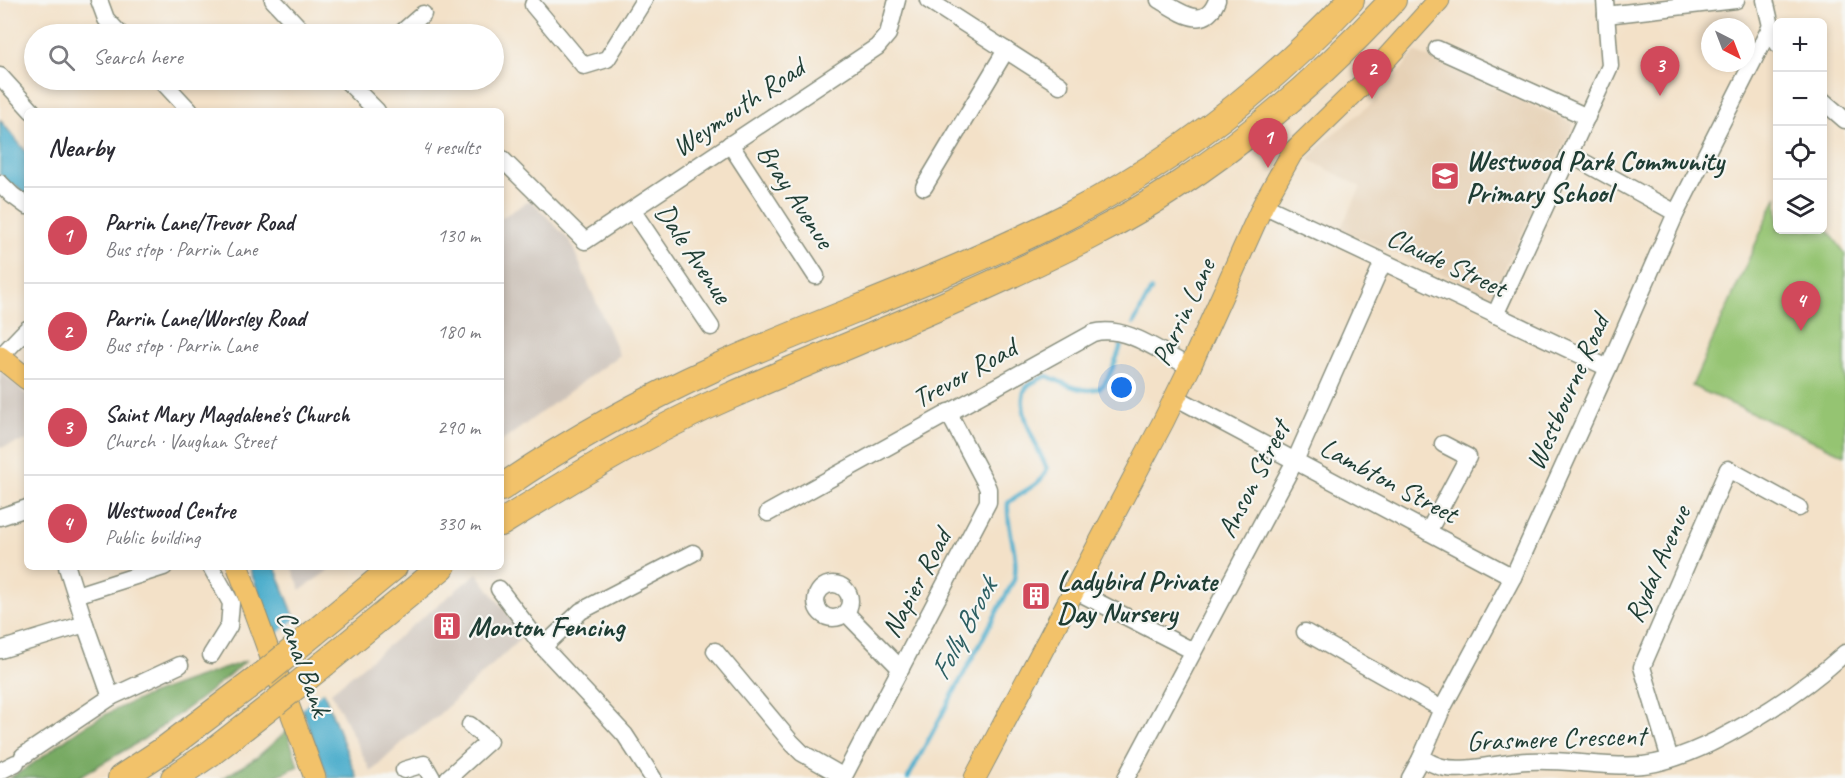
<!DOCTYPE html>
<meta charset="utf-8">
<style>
body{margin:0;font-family:Caveat,sans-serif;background:#f2f2f3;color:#2b2b33}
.controls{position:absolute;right:18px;top:18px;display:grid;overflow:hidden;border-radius:9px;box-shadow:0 3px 9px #0003}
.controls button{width:54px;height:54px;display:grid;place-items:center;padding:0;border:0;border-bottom:2px solid #e1e1e2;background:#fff;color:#2b2b33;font:30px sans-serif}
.compass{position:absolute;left:1701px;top:18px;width:54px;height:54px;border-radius:50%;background:#fff;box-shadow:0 3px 9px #0003;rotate:138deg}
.you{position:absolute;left:1122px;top:388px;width:21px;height:21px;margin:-15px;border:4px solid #fff;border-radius:50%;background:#1a73e8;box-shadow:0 0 0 9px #1a73e833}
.badge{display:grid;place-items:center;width:39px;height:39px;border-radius:50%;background:#d1495b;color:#fff;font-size:20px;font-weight:700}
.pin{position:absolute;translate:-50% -50px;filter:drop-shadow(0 2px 3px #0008)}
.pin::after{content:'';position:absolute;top:32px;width:21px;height:18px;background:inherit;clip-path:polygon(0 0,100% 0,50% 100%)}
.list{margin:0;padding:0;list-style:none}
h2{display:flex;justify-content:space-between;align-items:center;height:78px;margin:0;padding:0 24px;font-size:26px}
h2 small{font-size:20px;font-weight:400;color:#7c7c81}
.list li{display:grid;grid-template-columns:39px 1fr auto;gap:18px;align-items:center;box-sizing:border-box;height:96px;padding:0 24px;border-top:2px solid #e1e1e2}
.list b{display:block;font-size:22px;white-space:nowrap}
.list p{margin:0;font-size:20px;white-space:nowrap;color:#7c7c81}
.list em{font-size:20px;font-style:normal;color:#7c7c81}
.icon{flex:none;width:33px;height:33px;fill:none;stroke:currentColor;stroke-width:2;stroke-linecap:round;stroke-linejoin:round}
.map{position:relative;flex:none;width:1845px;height:778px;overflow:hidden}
.search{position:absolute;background:#fff;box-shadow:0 3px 9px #0003;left:24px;top:24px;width:480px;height:66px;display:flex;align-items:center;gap:15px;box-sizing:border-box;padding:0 21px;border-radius:33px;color:#7c7c81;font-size:22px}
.panel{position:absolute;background:#fff;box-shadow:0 3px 9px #0003;left:24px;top:108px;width:480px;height:462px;border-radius:9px}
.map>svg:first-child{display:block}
.built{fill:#e6d1b6}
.industrial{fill:#ccc2b9}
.green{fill:#95c472;stroke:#5a8053;stroke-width:1.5}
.forest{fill:#78aa64;stroke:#4c744c;stroke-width:1.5}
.water{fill:#4daecc;stroke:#367680;stroke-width:1.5}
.pier{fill:#f3e1c8}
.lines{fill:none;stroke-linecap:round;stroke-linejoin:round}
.stream{stroke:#4daecc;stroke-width:4.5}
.minor-casing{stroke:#898f7e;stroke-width:19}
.major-casing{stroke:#898f7e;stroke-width:23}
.highway-casing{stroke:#898f7e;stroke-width:28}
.minor{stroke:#fff;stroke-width:16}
.major{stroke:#f2c26a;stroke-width:21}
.highway{stroke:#f2c26a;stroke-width:26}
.highway-bridge-casing{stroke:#898f7e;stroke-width:28;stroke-linecap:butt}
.highway-bridge{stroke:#f2c26a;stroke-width:26}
.labels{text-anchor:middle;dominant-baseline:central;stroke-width:4.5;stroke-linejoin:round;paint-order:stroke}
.street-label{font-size:28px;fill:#1f3d34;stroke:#f6f6f2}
.poi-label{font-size:28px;font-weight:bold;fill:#1f3d34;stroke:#f6f6f2;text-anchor:start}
.water-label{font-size:30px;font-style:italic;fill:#2d5f62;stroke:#f6f6f2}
</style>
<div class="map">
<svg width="1845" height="778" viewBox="0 0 1845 778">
<rect width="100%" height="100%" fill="#f6f6f2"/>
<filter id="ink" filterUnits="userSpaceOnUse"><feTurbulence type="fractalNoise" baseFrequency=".0167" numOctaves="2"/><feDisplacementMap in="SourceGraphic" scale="12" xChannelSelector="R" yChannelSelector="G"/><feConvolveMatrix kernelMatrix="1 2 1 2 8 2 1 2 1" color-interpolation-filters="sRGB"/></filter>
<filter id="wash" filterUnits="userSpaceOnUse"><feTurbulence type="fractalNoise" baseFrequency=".008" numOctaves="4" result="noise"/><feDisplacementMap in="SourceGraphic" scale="24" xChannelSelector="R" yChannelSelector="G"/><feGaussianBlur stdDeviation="1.35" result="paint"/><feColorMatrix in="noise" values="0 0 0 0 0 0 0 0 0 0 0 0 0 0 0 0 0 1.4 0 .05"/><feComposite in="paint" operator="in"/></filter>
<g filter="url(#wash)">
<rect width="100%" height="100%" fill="#f3e1c8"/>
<path class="built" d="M1415,52L1574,124L1492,296L1340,229L1361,187L1308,159L1328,138L1378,99Z"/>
<g class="industrial">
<path d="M531,200L570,241L619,355L501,442V218Z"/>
<path d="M0,371L27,395V440L0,448Z"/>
<path d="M291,567H333L301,590Z"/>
<path d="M477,573L521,632L519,640L434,719L408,737L371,772L331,692Z"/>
</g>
<path class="green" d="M1777,196L1778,230H1822L1823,224L1845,253V455L1692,386Z"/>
<g class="forest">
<path d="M246,661L201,698L144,739L77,778H9C37,765 58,742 85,726C132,697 194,680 246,661Z"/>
<path d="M287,731L298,766L272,778H223L256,758Z"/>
</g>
<g class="water">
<path d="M0,120L27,153V197L17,186L10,185L0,174Z"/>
<path d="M249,567H275L357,778H328Z"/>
</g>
<path class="pier" d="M298,617L326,689L299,711L272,638Z"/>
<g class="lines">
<g class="stream">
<path d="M1134,323L1151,290"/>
<path d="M908,778L1014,580C1020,555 1006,530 1008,503C1021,491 1041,486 1047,469C1039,450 1014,407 1026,388C1030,382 1040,379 1047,376C1061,382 1088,397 1102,386C1110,379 1117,356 1121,346"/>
</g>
</g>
</g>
<g filter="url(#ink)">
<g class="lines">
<g class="minor-casing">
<g id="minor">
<path d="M99,0L106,19L120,34"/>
<path d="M273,0L305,34"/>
<path d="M928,0L1060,85"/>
<path d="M1159,0C1179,11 1205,33 1217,0"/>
<path d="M1765,0L1771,26L1778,44"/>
<path d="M533,5L584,66L607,59L644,0"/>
<path d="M1606,15L1736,0"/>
<path d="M400,34L423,14"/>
<path d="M1437,49L1587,117"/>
<path d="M0,76L32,111"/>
<path d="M161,80L190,111"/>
<path d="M346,80L377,111"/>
<path d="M1822,100L1845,120"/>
<path d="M730,144L816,276"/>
<path d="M1569,154L1676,213"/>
<path d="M501,158L585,241L877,47L888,34L897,0"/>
<path d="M0,183L12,195L27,206"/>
<path d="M924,187L1006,50"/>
<path d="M1263,205L1608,368"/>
<path d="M632,210L711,327"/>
<path d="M1495,315L1610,66L1605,0"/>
<path d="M0,357L27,329"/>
<path d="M1175,397L1513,577"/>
<path d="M768,513L1093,333C1126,324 1161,353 1190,367"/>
<path d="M0,517L27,508"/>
<path d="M1428,532L1468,457L1443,444"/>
<path d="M67,567L85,624L111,697L180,665"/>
<path d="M211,567L231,603L229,626L211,655"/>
<circle cx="833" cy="601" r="17"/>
<path d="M499,589L543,647L625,735L653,778"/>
<path d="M1074,590L1193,651"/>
<path d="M76,595L164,567"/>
<path d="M846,613L901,669"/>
<path d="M1305,632L1442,709"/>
<path d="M543,647L581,611L693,553"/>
<path d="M0,650L85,624"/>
<path d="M715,651L791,742L802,753L844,777"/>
<path d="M23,756L111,697"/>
<path d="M1421,758C1428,761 1435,766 1442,767C1465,773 1503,762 1528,761C1567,759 1605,768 1643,765C1703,759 1801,693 1845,653"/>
<path d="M1670,759L1642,667L1728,469L1799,508"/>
<path d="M404,770L424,764L432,778"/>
<path d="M0,771L16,763"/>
<path d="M448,778L489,741L470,725"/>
<path d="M843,778L988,502V489L985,482L948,412"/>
<path d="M1126,778L1295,461L1383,262"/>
<path d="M1410,778L1421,758L1442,709L1513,577L1608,368L1676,213L1771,26"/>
</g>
</g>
<g class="major-casing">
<g id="major">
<path d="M0,357L27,379"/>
<path d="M238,567L315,778"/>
<path d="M975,778L1163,422L1190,367L1263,205L1292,153L1366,81L1439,0"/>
</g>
</g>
<g class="highway-casing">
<g id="highway">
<path d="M501,488C569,441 642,401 717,367C832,316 952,275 1064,218C1172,163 1268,88 1351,0"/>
<path d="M501,523C575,477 650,431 730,396C821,356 914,320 1004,278C1062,251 1121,223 1175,187C1255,135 1328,70 1393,0"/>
<path d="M314,633L394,567"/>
<path d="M325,663L442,567"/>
<path d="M121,778L165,749L264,674"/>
<path d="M174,778L211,753L275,703"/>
</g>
</g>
<use href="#minor" class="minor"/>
<use href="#major" class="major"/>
<use href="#highway" class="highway"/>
<g class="highway-bridge-casing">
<g id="highway-bridge">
<path d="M264,674L314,633"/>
<path d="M275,703L325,663"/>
</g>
</g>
<use href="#highway-bridge" class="highway-bridge"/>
</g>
</g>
<defs>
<g id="school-square" transform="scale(1.5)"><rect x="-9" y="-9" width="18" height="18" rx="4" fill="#d1495b" stroke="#f6f6f2"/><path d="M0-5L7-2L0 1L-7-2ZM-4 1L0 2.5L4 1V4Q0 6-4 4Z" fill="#fff"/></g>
<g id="building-square" transform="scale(1.5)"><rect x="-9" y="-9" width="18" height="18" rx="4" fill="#d1495b" stroke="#f6f6f2"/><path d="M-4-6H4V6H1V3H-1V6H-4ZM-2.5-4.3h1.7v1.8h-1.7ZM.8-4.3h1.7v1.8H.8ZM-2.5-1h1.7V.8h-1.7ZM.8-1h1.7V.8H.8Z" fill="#fff"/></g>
</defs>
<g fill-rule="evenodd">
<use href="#school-square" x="1445" y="176"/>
<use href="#building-square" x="1036" y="596"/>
<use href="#building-square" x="447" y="626"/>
</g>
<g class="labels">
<g class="street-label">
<text transform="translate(738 107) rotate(-34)">Weymouth Road</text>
<text transform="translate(796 196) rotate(57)">Bray Avenue</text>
<text transform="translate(694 253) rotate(56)">Dale Avenue</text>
<text transform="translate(1447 262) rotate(25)">Claude Street</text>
<text transform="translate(1183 312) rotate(-65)">Parrin Lane</text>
<text transform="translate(964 373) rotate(-29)">Trevor Road</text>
<text transform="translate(1567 392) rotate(-66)">Westbourne Road</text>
<text transform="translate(1253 479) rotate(-63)">Anson Street</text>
<text transform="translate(1389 480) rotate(28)">Lambton Street</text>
<text transform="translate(1657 564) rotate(-66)">Rydal Avenue</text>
<text transform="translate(916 583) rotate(-62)">Napier Road</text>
<text transform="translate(304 663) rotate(70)">Canal Bank</text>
<text transform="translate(1556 738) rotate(-2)">Grasmere Crescent</text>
</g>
<g class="poi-label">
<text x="1466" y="160">Westwood Park Community<tspan x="1466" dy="32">Primary School</tspan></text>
<text x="1057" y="580">Ladybird Private<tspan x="1057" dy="32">Day Nursery</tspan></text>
<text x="468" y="626">Monton Fencing</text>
</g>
<g class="water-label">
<text transform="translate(963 629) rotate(-62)">Folly Brook</text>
</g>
</g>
</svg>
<div class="controls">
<button>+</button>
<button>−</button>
<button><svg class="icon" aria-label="locate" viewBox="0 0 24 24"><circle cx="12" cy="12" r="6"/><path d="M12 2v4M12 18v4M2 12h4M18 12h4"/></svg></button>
<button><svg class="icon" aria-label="layers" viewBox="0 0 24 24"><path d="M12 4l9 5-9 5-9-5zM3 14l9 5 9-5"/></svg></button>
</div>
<svg class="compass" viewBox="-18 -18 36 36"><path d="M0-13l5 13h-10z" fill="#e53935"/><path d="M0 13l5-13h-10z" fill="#7c7c81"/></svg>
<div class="you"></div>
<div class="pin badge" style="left:1268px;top:168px">1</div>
<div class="pin badge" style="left:1372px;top:99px">2</div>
<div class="pin badge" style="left:1660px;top:96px">3</div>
<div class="pin badge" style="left:1801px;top:331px">4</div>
<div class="search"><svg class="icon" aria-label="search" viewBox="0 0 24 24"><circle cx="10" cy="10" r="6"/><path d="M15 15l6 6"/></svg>Search here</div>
<section class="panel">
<h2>Nearby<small>4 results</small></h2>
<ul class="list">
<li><span class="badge">1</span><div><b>Parrin Lane/Trevor Road</b><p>Bus stop · Parrin Lane</p></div><em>130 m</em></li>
<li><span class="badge">2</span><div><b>Parrin Lane/Worsley Road</b><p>Bus stop · Parrin Lane</p></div><em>180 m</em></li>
<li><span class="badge">3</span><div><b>Saint Mary Magdalene's Church</b><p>Church · Vaughan Street</p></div><em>290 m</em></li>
<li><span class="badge">4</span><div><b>Westwood Centre</b><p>Public building</p></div><em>330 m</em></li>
</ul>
</section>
</div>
